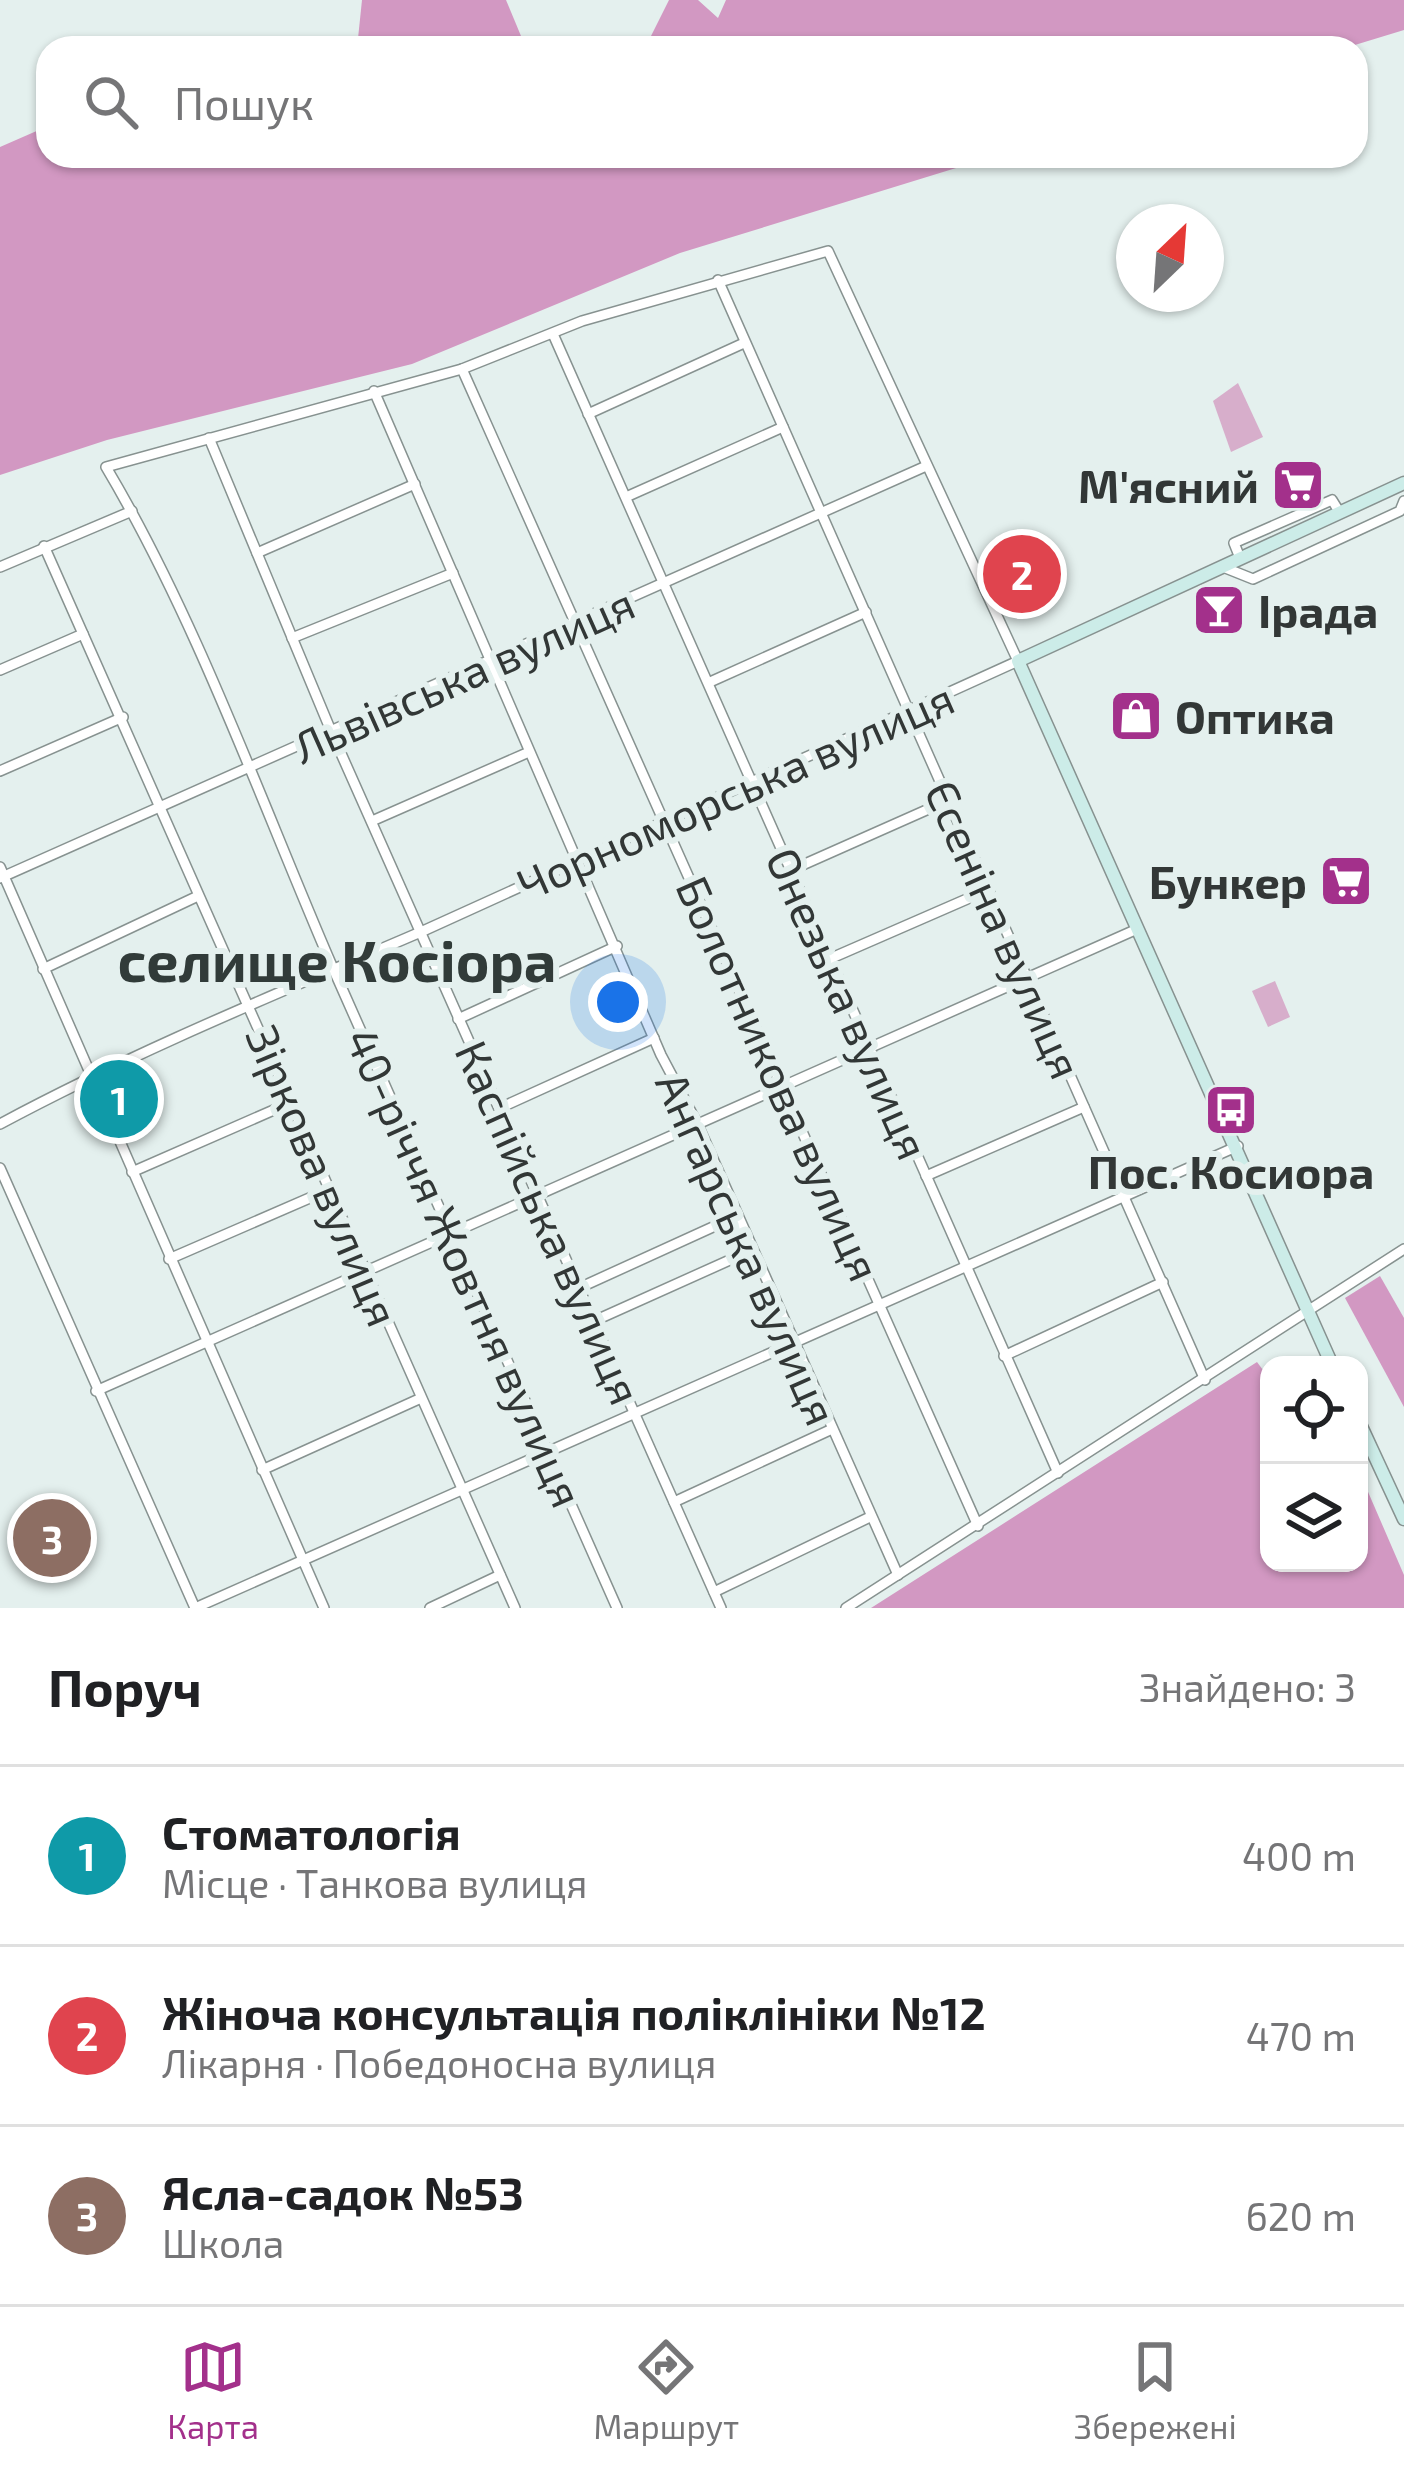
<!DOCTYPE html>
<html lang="uk">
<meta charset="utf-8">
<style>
body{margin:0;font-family:"Exo 2",sans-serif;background:#f6f6f6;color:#202124}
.controls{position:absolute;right:36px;bottom:36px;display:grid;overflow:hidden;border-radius:24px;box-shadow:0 3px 9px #0004}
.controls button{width:108px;height:108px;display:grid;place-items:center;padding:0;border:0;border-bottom:3px solid #e0e0e0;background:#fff;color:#202124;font:60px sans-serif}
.compass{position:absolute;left:1116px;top:204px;width:108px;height:108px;border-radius:50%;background:#fff;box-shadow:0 3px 9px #0004;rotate:25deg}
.you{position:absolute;left:618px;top:1002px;width:42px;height:42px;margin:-30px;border:9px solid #fff;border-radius:50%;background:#1a73e8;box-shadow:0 0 0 18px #1a73e833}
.badge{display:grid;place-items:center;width:78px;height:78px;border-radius:50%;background:#a3308b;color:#fff;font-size:39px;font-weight:700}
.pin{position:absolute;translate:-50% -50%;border:6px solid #fff;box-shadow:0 3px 12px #0006}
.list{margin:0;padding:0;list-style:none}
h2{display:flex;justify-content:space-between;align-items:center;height:156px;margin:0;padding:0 48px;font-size:51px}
h2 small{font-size:39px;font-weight:400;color:#757577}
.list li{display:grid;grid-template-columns:78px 1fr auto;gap:36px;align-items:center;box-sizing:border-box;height:180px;padding:0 48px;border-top:3px solid #e0e0e0}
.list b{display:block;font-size:45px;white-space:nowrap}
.list p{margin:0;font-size:39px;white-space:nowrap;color:#757577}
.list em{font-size:39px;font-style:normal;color:#757577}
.icon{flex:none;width:66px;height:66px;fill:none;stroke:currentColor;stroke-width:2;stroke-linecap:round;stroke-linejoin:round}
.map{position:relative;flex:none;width:1404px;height:1608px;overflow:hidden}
.search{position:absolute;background:#fff;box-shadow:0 3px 9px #0004;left:36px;right:36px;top:36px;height:132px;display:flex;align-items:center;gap:30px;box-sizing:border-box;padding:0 42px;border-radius:36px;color:#757577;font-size:45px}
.sheet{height:696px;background:#fff}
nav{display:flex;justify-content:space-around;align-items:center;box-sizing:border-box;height:168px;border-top:3px solid #e0e0e0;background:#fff;font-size:33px;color:#757577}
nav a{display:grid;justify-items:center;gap:6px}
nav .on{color:#a3308b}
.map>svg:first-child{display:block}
.green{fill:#d7aecb}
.forest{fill:#d298c2}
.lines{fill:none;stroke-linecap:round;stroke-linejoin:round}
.street-casing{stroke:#879290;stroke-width:12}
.secondary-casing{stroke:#879290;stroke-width:15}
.street{stroke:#fff;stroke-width:9}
.secondary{stroke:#ccece8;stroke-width:12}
.labels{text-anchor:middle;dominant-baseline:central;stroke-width:12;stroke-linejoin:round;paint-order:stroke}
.poi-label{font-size:45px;font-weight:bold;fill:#323736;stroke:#e4f0ee;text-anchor:end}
.street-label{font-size:45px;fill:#323736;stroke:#e4f0ee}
.district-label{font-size:57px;font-weight:bold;fill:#313b39;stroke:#e4f0ee}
</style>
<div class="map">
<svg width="1404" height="1608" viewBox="0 0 1404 1608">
<rect width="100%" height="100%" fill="#e4f0ee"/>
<g class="green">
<path d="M1238,383L1263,437L1231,452L1213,401Z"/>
<path d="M1275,981L1290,1017L1268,1027L1252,991Z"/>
</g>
<g class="forest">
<path d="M362,0H506L526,48H357Z"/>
<path d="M669,0H698L718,18L726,0H1404V30L1345,48H645Z"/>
<path d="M48,126V156H995L680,253L412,364L107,440L0,475V147Z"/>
<path d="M1380,1276L1404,1318V1407L1345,1298Z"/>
<path d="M1257,1362L1269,1378V1563H1359V1471L1404,1575V1608H871Z"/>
</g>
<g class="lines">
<g class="street-casing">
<g id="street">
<path d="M718,280L1205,1380"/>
<path d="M553,334L1058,1473"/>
<path d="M462,369L978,1526"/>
<path d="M374,391L661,1055L697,1123L898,1575"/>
<path d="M588,414L744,343"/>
<path d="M209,438L331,731L721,1608"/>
<path d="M626,497L783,427"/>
<path d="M44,546L515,1608"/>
<path d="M257,553L415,484"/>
<path d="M1240,558L1234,543L1332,500L1340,513"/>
<path d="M0,567L132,511"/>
<path d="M1223,567L1253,579L1400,511L1404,501"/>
<path d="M292,638L453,573"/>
<path d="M0,670L83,634"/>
<path d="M710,682L866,612"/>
<path d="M0,771L123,717"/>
<path d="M372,821L529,752"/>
<path d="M0,867L324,1608"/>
<path d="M789,871L949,800"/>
<path d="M0,878L924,467"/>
<path d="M827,960L990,889"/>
<path d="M43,969L198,896"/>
<path d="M458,1019L617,946"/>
<path d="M502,1107L654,1038"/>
<path d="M0,1124C136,1051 281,992 423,931L1018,661L828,251L582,321L462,369L106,467C196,618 262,804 332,966C426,1180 523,1394 617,1608"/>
<path d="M0,1168L195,1608"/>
<path d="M132,1172L292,1102"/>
<path d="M926,1176L1084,1107"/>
<path d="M169,1259L328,1190"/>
<path d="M579,1288L737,1216"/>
<path d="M594,1321L752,1250"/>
<path d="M1004,1356L1163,1282"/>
<path d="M96,1391L1135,930"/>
<path d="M262,1470L419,1399"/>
<path d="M674,1502L830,1430"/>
<path d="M714,1592L870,1517"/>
<path d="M195,1608L1238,1146"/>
<path d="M430,1608L500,1575"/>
<path d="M846,1608L1404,1249"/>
</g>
</g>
<g class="secondary-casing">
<g id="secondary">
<path d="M1332,1365L1018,661L1404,483"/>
<path d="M1359,1422L1404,1519"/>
</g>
</g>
<use href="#street" class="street"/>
<use href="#secondary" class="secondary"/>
</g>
<defs>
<g id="supermarket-square" transform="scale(2.7)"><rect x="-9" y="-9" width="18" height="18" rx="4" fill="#a3308b" stroke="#e4f0ee"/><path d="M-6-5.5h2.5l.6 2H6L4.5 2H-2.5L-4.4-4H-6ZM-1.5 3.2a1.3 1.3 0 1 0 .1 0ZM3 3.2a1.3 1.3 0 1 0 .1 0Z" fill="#fff"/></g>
<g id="bar-square" transform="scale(2.7)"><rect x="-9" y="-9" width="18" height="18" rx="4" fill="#a3308b" stroke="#e4f0ee"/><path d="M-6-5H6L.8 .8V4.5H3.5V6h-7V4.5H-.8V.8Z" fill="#fff"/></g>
<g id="shop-square" transform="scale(2.7)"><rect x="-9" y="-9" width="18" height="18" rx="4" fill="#a3308b" stroke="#e4f0ee"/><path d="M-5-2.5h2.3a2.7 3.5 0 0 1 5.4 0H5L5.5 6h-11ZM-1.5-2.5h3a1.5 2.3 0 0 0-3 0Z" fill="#fff"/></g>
<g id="bus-square" transform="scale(2.7)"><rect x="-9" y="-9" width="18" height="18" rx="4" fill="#a3308b" stroke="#e4f0ee"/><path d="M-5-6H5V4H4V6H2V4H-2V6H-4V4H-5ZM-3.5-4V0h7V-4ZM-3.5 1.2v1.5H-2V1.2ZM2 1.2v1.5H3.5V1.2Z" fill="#fff"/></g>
</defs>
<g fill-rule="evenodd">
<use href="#supermarket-square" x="1298" y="485"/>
<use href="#bar-square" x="1219" y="610"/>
<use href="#shop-square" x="1136" y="716"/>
<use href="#supermarket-square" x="1346" y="881"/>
<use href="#bus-square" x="1231" y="1110"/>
</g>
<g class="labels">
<g class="poi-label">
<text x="1259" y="485">М'ясний</text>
<text x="1258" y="610" text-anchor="start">Ірада</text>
<text x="1175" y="716" text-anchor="start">Оптика</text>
<text x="1307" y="881">Бункер</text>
<text x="1231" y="1171" text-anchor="middle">Пос. Косиора</text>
</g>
<g class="street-label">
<text transform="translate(463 674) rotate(-24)">Львівська вулиця</text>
<text transform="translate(735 790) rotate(-24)">Чорноморська вулиця</text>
<text transform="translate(1005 929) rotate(66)">Єсеніна вулиця</text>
<text transform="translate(849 1003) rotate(66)">Онезька вулиця</text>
<text transform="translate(780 1078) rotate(66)">Болотникова вулиця</text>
<text transform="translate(324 1175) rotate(67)">Зіркова вулиця</text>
<text transform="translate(550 1222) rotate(66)">Каспійська вулиця</text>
<text transform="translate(748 1248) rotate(66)">Ангарська вулиця</text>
<text transform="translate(466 1267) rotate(66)">40-річчя Жовтня вулиця</text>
</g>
<g class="district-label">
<text x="337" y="959">селище Косіора</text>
</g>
</g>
</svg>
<div class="controls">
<button><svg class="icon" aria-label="locate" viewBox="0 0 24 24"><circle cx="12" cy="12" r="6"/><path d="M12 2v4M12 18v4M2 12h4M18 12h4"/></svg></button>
<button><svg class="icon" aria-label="layers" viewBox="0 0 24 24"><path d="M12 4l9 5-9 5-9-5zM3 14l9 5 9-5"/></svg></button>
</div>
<svg class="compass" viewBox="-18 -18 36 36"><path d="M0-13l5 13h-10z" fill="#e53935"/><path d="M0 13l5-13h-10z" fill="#757577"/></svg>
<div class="you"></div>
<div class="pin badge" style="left:119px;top:1099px;background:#0f9aa8">1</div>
<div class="pin badge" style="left:1022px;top:574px;background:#e0444e">2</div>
<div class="pin badge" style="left:52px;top:1538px;background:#8d6e63">3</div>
<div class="search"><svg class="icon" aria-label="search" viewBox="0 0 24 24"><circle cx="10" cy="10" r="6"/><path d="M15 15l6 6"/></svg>Пошук</div>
</div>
<section class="sheet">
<h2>Поруч<small>Знайдено: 3</small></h2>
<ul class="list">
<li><span class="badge" style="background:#0f9aa8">1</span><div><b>Стоматологія</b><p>Місце · Танкова вулиця</p></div><em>400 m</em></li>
<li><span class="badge" style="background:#e0444e">2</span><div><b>Жіноча консультація поліклініки №12</b><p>Лікарня · Победоносна вулиця</p></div><em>470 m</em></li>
<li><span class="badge" style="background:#8d6e63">3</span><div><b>Ясла-садок №53</b><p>Школа</p></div><em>620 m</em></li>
</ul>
</section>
<nav>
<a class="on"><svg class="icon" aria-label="map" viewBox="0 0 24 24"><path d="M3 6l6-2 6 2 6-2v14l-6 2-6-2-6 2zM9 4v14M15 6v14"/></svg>Карта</a>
<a><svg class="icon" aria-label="directions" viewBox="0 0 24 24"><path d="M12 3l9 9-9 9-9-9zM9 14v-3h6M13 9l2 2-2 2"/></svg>Маршрут</a>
<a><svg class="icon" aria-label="saved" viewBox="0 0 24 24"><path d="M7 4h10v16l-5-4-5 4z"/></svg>Збережені</a>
</nav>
